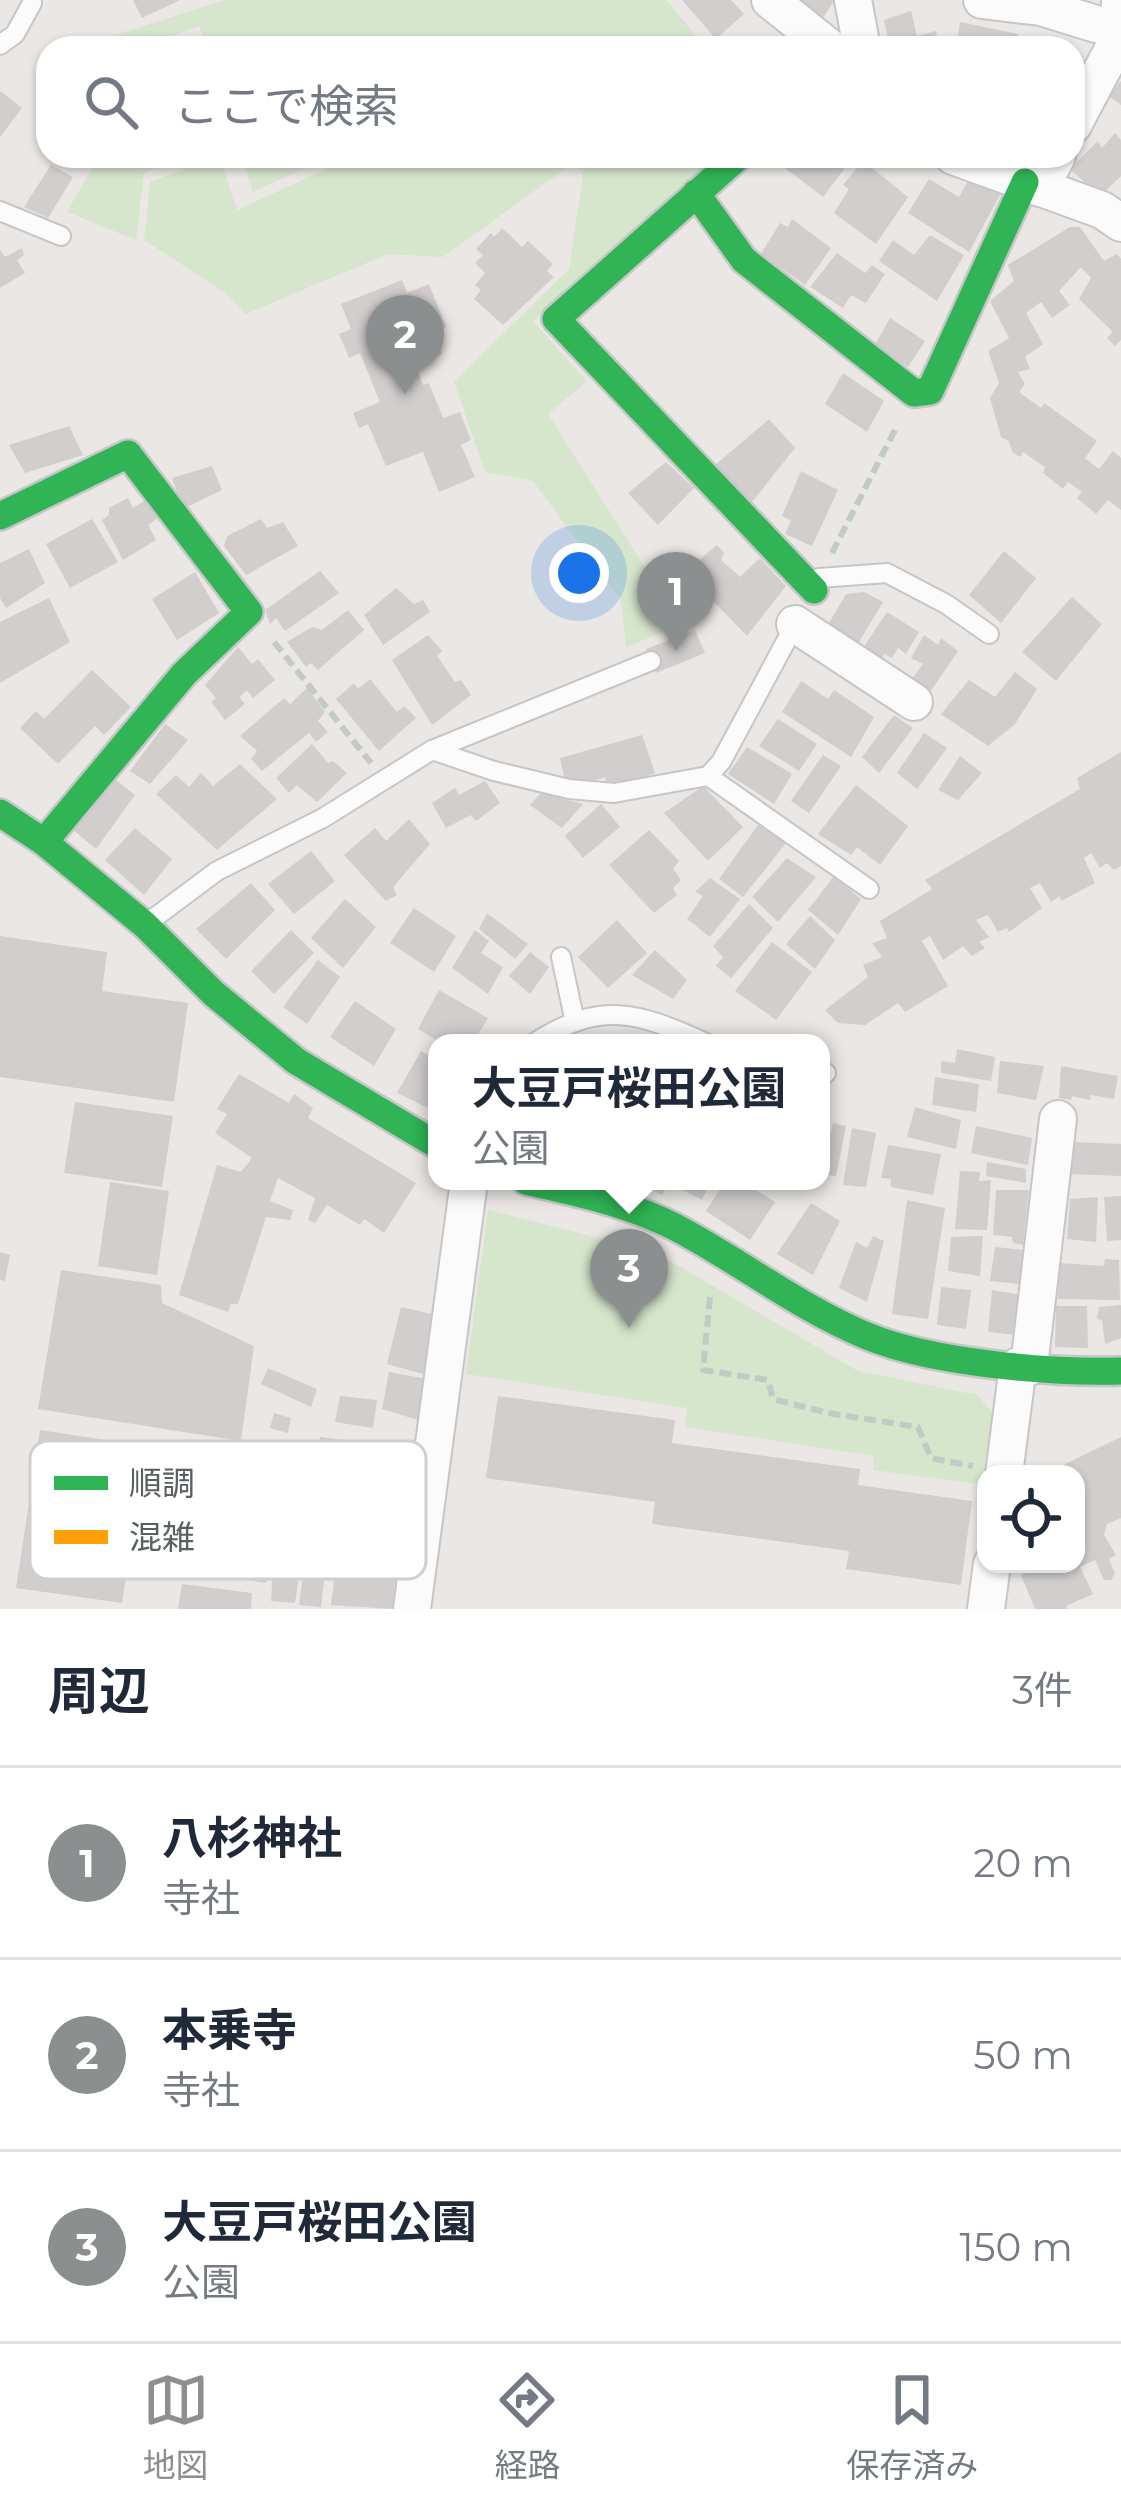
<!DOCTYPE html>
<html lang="ja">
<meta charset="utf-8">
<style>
body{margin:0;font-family:Montserrat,"Noto Sans JP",sans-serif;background:#f2f2f3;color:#1f2937}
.controls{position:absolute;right:36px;bottom:36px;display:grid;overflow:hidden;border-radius:24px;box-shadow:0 3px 9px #0004}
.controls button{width:108px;height:108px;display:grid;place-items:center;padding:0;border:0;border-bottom:3px solid #e0e1e3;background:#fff;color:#1f2937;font:60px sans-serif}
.you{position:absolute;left:579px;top:573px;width:42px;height:42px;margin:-30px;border:9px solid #fff;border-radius:50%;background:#1a73e8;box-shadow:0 0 0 18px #1a73e833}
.badge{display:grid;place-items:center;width:78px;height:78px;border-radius:50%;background:#8c8f90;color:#fff;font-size:39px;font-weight:700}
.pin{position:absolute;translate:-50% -99px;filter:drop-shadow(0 3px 6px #0008)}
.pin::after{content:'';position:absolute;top:63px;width:42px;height:36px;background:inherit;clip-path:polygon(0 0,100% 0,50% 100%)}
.popup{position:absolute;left:428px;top:1034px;width:402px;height:156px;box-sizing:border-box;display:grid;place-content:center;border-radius:24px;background:#fff;filter:drop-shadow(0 3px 9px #0005);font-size:39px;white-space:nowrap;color:#747a83}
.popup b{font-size:45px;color:#1f2937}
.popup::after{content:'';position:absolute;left:50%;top:100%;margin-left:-24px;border:24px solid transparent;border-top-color:#fff}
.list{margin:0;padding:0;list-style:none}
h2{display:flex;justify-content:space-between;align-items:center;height:156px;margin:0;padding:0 48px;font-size:51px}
h2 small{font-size:39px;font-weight:400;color:#747a83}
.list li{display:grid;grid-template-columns:78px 1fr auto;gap:36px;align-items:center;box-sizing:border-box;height:192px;padding:0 48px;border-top:3px solid #e0e1e3}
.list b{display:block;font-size:45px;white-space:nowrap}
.list p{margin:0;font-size:39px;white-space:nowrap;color:#747a83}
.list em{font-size:39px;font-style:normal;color:#747a83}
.icon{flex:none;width:66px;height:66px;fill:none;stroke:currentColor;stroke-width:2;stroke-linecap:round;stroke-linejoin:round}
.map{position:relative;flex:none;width:1121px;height:1609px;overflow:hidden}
.search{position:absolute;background:#fff;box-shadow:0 3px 9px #0004;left:36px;right:36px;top:36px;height:132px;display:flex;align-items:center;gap:30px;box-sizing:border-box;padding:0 42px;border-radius:36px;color:#747a83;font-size:45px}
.sheet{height:732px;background:#fff}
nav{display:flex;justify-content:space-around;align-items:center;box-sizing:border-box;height:168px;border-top:3px solid #e0e1e3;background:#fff;font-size:33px;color:#747a83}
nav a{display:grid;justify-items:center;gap:6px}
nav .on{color:#8c8f90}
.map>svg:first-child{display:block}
.green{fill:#d6e6cd}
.building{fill:#d1cecd}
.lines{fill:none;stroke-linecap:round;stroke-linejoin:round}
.lane-casing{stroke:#c6c6c6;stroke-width:22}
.street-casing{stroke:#c6c6c6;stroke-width:40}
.fast-casing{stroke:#c5c6c6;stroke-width:32}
.path{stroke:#c3cac5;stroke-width:6;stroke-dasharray:12 6;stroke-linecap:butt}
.lane{stroke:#fcfbfb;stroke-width:18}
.street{stroke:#fcfbfb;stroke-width:36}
.fast{stroke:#30b455;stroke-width:27}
.key{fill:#fff;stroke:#cdcfd0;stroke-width:3}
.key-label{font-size:33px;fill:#596062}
</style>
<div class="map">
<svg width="1121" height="1609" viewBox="0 0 1121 1609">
<rect width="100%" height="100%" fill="#eae7e4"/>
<g class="green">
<path d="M225,0H666L699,39L687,48H207L199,26L156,42V48H105L106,38Z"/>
<path d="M94,156H180L144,173L136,240L67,212L92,168Z"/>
<path d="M191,156H219L237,210L355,156H562L569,166L443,257L388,254L246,314L224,292L144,240L150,182L193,166Z"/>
<path d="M241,156H332L253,192Z"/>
<path d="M571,156H715L533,321L587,381L548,414L642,563L697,619L626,647L621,600L533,481L485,472L454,382L569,269L583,175Z"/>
<path d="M488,1210L655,1252L858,1371L977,1395L997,1418L986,1485L873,1470L874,1456L685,1427L687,1408L466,1374Z"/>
</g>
<g class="building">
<path d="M133,0H180L142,18Z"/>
<path d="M682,0H731L744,14L716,39Z"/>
<path d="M800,0H835L822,19Z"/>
<path d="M911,11L917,36L936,31L940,48H890L884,20Z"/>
<path d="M960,22L1018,34L1015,48H956Z"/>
<path d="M1121,81V105L1109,96Z"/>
<path d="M0,91L22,108L0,137Z"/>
<path d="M1115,133L1121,140V176L1100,196L1070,169L1098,141L1102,148Z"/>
<path d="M787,156H854L823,197L780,164Z"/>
<path d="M863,161L908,197L876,244L834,213L849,189L843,185Z"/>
<path d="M51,165L73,177L48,218L24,207Z"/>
<path d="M973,171L1005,186L969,252L908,213L929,179L959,197Z"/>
<path d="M792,219L831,248L805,285L761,254L780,223L788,227Z"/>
<path d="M1070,227H1080L1104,261L1117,254L1121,259V340L1115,346L1107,338L1113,332L1079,299L1091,278L1081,267L1059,291L1070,305L1052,318L1041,302L1026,313L1043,344L1025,357L1030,369L1018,372L1025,384L1019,392L1041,408L1044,403L1097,441L1085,458L1099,469L1113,451L1121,458V510L1108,500L1096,514L1077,498L1082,492L1068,482L1063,489L1043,473L1045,467L1023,452L1020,457L1012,452L1009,441L1001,437L990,398L999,383L988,351L1009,338L990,301L1014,281L1008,265Z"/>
<path d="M502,228L522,247L528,241L553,264L547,271L554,277L503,325L474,299L481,290L475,285L485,273L475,263L483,255L476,249L491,233L494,237Z"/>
<path d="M930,235L964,255L937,301L879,261L893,240L914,255Z"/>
<path d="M22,248L24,255L17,260L25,273L0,288V250L5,257Z"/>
<path d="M837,253L865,273L872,265L885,274L866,303L851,295L843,308L810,287Z"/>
<path d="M402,280L407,293L429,284L446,327L433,333L442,354L415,365L423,385L429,383L443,418L460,412L471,440L461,445L475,477L439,492L423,452L386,466L368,424L359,428L353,413L380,402L360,353L349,358L339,334L351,329L341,304Z"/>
<path d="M890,318L925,341L908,367L875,345Z"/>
<path d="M843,373L884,401L867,432L825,404Z"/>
<path d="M769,419L795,448L752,502L713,467Z"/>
<path d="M69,426L83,455L25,473L9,445Z"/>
<path d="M666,462L694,488L658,525L628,493Z"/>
<path d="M212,466L222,490L183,509L172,478Z"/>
<path d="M801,471L838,490L812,546L785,534L791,521L782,516Z"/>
<path d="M128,498L133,508L147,499L158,518L148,525L156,540L123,560L102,520L109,515V508Z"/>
<path d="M92,519L118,562L70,588L46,544Z"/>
<path d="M261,519L267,528L283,522L298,546L246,575L224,546L227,536Z"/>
<path d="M717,545L724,553L721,560L740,577L760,558L786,586L747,636L685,572Z"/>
<path d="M29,549L45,583L6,608L0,598V563Z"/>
<path d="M1004,551L1036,578L1001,623L969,595Z"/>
<path d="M320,571L339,593L285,631L276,618L270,624L265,610Z"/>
<path d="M195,572L219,613L177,640L152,599Z"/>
<path d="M396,588L414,604L423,600L430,612L383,645L364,615Z"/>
<path d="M864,592L883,602L856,647L833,633L829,623L846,594Z"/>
<path d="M1072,597L1102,624L1056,681L1022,652Z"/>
<path d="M49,598L70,642L0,683V622Z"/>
<path d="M348,610L364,630L318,670L311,663L306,667L287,642L312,627L322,630Z"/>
<path d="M887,612L919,632L906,654L898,648L892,658L884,654L879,663L861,651Z"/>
<path d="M695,630L705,653L656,673L646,649Z"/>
<path d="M428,635L442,651L437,656L455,682L461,680L471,695L432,725L392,660Z"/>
<path d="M924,635L938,645L941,638L958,651L930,692L912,679L923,664L911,658Z"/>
<path d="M238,647L252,664L258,659L275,680L253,698L247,690L239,697L245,704L225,720L211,702L216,698L205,685Z"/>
<path d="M92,670L131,707L104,735L95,726L58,764L20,728L36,711L44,719Z"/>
<path d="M1015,672L1037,689L1015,724L988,746L941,714L969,680L995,697Z"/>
<path d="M370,679L397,712L404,706L416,718L379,751L336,699L354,683L358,689Z"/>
<path d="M801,681L828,699L834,690L874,717L851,757L782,712Z"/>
<path d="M307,688L325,712L318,721L328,732L316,742L309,733L262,771L251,759L257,751L240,736L284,698L290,704Z"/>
<path d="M894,715L913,728L879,773L862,757Z"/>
<path d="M778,719L817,744L799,771L759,746Z"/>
<path d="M165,724L188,740L150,784L130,771Z"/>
<path d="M924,733L947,748L917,789L897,773Z"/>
<path d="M642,735L655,773L608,788L605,777L578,786L565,782L560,758Z"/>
<path d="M312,744L328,763L333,761L347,773L317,802L297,785L289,793L276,778Z"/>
<path d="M747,747L792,774L774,804L728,774Z"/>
<path d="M1121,752V866L1114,870L1107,863L1100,868L1091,853L1084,858L1095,883L1061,901L1060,896L1051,902L1040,883L1030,888L1042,908L1009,932L1007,928L998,932L988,915L976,920L989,937L979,942L985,948L972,956L963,946L943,960L930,936L922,941L948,986L905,1012L898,1003L865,1025L838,1023L825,1010L868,977L863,965L882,957L872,943L887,938L880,921L932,889L925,880L1080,789L1077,778Z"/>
<path d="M823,755L841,766L809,813L791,801Z"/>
<path d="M960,756L982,773L958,800L938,790Z"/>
<path d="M240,764L277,799L217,850L156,794L176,775L189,787L201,773L213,786Z"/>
<path d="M113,778L135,795L96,849L72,829Z"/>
<path d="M485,781L500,803L476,821L471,815L446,828L432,803L455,788L459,795Z"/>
<path d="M856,785L908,826L880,865L857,847L851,855L818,834Z"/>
<path d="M703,786L743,827L708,861L664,813Z"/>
<path d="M541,793L583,804L562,828L530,805Z"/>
<path d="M601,804L620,827L583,858L565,836Z"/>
<path d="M409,819L430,844L393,887L397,895L386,901L344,855L375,828L386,841Z"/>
<path d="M758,825L786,843L743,897L719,879Z"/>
<path d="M135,828L172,859L144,895L105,860Z"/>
<path d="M649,830L679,861L673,869L681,880L673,888L677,895L654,913L609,865Z"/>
<path d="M311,851L335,881L294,914L268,884Z"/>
<path d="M787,858L816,877L778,922L752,897Z"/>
<path d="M834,876L861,899L838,935L808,910Z"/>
<path d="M710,878L740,899L710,937L687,919L703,896L695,892Z"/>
<path d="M251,883L275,910L226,959L196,929Z"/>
<path d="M345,899L376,927L343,968L311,938Z"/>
<path d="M749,904L773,928L731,978L716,966L723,957L713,946Z"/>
<path d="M414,908L456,936L434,972L390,943Z"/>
<path d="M487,913L528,944L515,959L479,929Z"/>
<path d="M810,916L835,940L815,969L786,944Z"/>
<path d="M617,920L647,953L608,988L578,957Z"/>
<path d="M291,930L314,953L274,994L251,971Z"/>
<path d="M475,930L489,941L481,953L503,967L488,994L452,968Z"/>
<path d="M0,936L107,952L102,991L188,1003L174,1102L0,1077Z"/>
<path d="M772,942L812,972L776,1020L735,991Z"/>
<path d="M655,950L687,980L673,999L632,975Z"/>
<path d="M530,952L549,967L530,994L509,976Z"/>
<path d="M318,960L340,977L307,1024L283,1007Z"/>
<path d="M439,990L488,1018L473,1043H441L418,1029Z"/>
<path d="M355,1001L396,1029L374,1066L330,1037Z"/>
<path d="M957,1049L995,1057L991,1081L941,1073V1061L955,1063Z"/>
<path d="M421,1051L437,1060V1092L428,1108L397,1093Z"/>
<path d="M1000,1061L1044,1066L1036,1100L997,1093Z"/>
<path d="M1061,1066L1118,1076L1114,1099L1091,1095L1090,1100L1072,1096L1071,1100L1059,1098Z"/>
<path d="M239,1074L289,1103L294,1094L313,1108L308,1118L416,1183L384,1233L364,1219L360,1225L327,1205L315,1223L308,1220L315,1198L278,1178L270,1201L293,1210L290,1220L266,1217L238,1304H231L228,1312L179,1295L217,1165L241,1172L252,1158L215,1133L227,1114L217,1109Z"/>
<path d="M935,1077L979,1084L976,1112L932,1105Z"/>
<path d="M75,1102L173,1116L162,1187L64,1173Z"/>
<path d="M915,1107L961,1120L956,1149L907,1137Z"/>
<path d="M833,1123L846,1126L836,1176L821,1174V1131L831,1133Z"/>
<path d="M976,1126L1032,1138L1028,1165L971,1153Z"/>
<path d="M852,1128L876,1133L866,1187L843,1185Z"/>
<path d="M1072,1142L1121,1144V1176L1070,1174Z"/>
<path d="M888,1145L941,1154L933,1195L891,1187V1179L881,1178Z"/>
<path d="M987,1162L1026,1169V1183L986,1176Z"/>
<path d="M960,1171L980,1172L979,1181L991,1180L987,1230L955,1229Z"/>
<path d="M636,1181H670L662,1195Z"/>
<path d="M686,1181H711L702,1200L681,1189Z"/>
<path d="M725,1181H742L775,1202L750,1240L706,1211Z"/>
<path d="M110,1182L169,1191L157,1275L98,1266Z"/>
<path d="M996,1190H1029L1023,1245L1013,1243L1012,1237L993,1235Z"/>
<path d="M1121,1196V1240L1107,1241L1104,1197Z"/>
<path d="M1098,1197L1096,1242L1067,1239L1070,1199Z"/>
<path d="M907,1200L945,1208L928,1319L892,1314Z"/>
<path d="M811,1203L840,1221L813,1275L777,1254Z"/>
<path d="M873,1236L884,1241L867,1302L839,1288L856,1242L867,1248Z"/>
<path d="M983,1236L980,1276L948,1271L951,1237Z"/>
<path d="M995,1247L1025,1250L1022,1284L990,1281Z"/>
<path d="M0,1252L10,1255L5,1281L0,1280Z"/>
<path d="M1105,1259L1119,1260L1120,1300L1058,1299L1060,1263L1104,1266Z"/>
<path d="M61,1270L161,1285L162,1303L254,1346L241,1441L38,1409Z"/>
<path d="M941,1287L971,1290L966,1329L937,1325Z"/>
<path d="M992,1290L1023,1295L1017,1335L988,1332Z"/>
<path d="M1121,1305V1338L1105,1344L1102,1320L1097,1319L1099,1307Z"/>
<path d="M1056,1306H1087L1088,1348L1055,1347Z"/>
<path d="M401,1307L436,1315L423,1374L387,1364Z"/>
<path d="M268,1368L317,1389L311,1407L261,1384Z"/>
<path d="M389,1372L427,1379L418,1420L382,1409Z"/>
<path d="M340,1396L377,1400L373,1428L335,1422Z"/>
<path d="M498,1396L675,1420L672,1443L860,1469L858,1485L972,1501L961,1585L846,1569L849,1551L652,1524L655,1502L486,1478Z"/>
<path d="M274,1413L291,1418L288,1433L270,1428Z"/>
<path d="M40,1430L283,1467L266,1583L128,1563L122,1603L16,1588Z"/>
<path d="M320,1437L401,1447L411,1461L404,1499L315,1486Z"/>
<path d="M1121,1437V1518L1107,1524L1104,1535L1116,1555L1109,1559L1115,1573L1111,1580H1104L1095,1560L1080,1567L1093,1594L1066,1606L1068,1609H1035L1021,1575L1036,1567L1035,1564H1076V1474H1060L1057,1468Z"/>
<path d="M312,1498L410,1514L406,1549L308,1536Z"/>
<path d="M274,1557L301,1561L295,1603L271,1601Z"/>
<path d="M337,1557L397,1566L392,1609L331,1605Z"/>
<path d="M305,1560L326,1563L321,1607L299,1605Z"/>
<path d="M182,1584L252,1593L251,1609H178Z"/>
</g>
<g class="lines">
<g class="lane-casing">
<g id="lane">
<path d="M0,45L15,34L32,3"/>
<path d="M0,211L61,236"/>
<path d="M817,584L819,578L887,573L946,604L989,634"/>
<path d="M432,750L651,661"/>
<path d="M708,776L869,889"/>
<path d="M146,924L217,871L323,818L432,750L494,771L569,789L614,793L708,776L721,762L798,619"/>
<path d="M561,957L575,1022"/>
<path d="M534,1043C601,1000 638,1012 706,1043"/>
<path d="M821,1072L826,1073"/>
</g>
</g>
<g class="street-casing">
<g id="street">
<path d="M770,0L830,48"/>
<path d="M853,0L862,48"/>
<path d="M982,0L1041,7L1096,24"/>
<path d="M1073,125L1120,36V0"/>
<path d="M953,156L1102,210L1121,223"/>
<path d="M1040,188L1057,156"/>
<path d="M795,624L914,702"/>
<path d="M1029,1367L1058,1119"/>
<path d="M1004,1474L1018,1366"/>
<path d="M412,1609L469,1181"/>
<path d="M986,1609L992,1564"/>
</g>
</g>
<g class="fast-casing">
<g id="fast">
<path d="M739,156L556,319L814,590"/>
<path d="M696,193L744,260L914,393L930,391L1025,182"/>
<path d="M0,516L128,454L249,612L184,674L44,842"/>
<path d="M0,813L44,842L145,925L213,993L296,1061L437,1145"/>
<path d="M526,1181C576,1193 628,1203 675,1227C740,1261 799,1308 867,1336C933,1363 1050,1373 1121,1371"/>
</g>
</g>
<g class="path">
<path d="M832,553L897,426"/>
<path d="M274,642L371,763"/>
<path d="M710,1297L703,1370L768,1380L773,1399L828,1413L918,1427L931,1458L973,1466"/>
</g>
<use href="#lane" class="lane"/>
<use href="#street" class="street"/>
<use href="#fast" class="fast"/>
</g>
<rect x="30" y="1441" width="396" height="138" rx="18" class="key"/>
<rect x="54" y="1476" width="54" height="14" fill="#30b455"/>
<rect x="54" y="1530" width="54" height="14" fill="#ff9f0a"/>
<g class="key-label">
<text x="129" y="1495">順調</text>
<text x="129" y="1549">混雑</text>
</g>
</svg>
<div class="controls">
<button><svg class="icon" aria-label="locate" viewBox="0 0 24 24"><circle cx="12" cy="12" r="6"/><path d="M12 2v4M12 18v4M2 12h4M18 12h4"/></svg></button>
</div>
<div class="you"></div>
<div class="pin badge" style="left:676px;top:651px">1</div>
<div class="pin badge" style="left:405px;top:394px">2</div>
<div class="pin badge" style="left:629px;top:1328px">3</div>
<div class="popup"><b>大豆戸桜田公園</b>公園</div>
<div class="search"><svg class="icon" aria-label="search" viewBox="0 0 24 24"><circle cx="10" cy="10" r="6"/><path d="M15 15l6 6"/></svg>ここで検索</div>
</div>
<section class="sheet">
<h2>周辺<small>3件</small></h2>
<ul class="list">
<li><span class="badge">1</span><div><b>八杉神社</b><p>寺社</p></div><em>20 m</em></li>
<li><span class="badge">2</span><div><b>本乗寺</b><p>寺社</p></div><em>50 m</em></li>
<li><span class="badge">3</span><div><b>大豆戸桜田公園</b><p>公園</p></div><em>150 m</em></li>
</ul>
</section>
<nav>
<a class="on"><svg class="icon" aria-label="map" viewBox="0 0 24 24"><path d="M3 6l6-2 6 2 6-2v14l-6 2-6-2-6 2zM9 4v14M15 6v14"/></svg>地図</a>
<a><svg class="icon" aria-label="directions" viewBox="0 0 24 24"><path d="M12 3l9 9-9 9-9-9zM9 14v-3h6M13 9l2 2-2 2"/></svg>経路</a>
<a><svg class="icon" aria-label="saved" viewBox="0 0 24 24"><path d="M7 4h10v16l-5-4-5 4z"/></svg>保存済み</a>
</nav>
